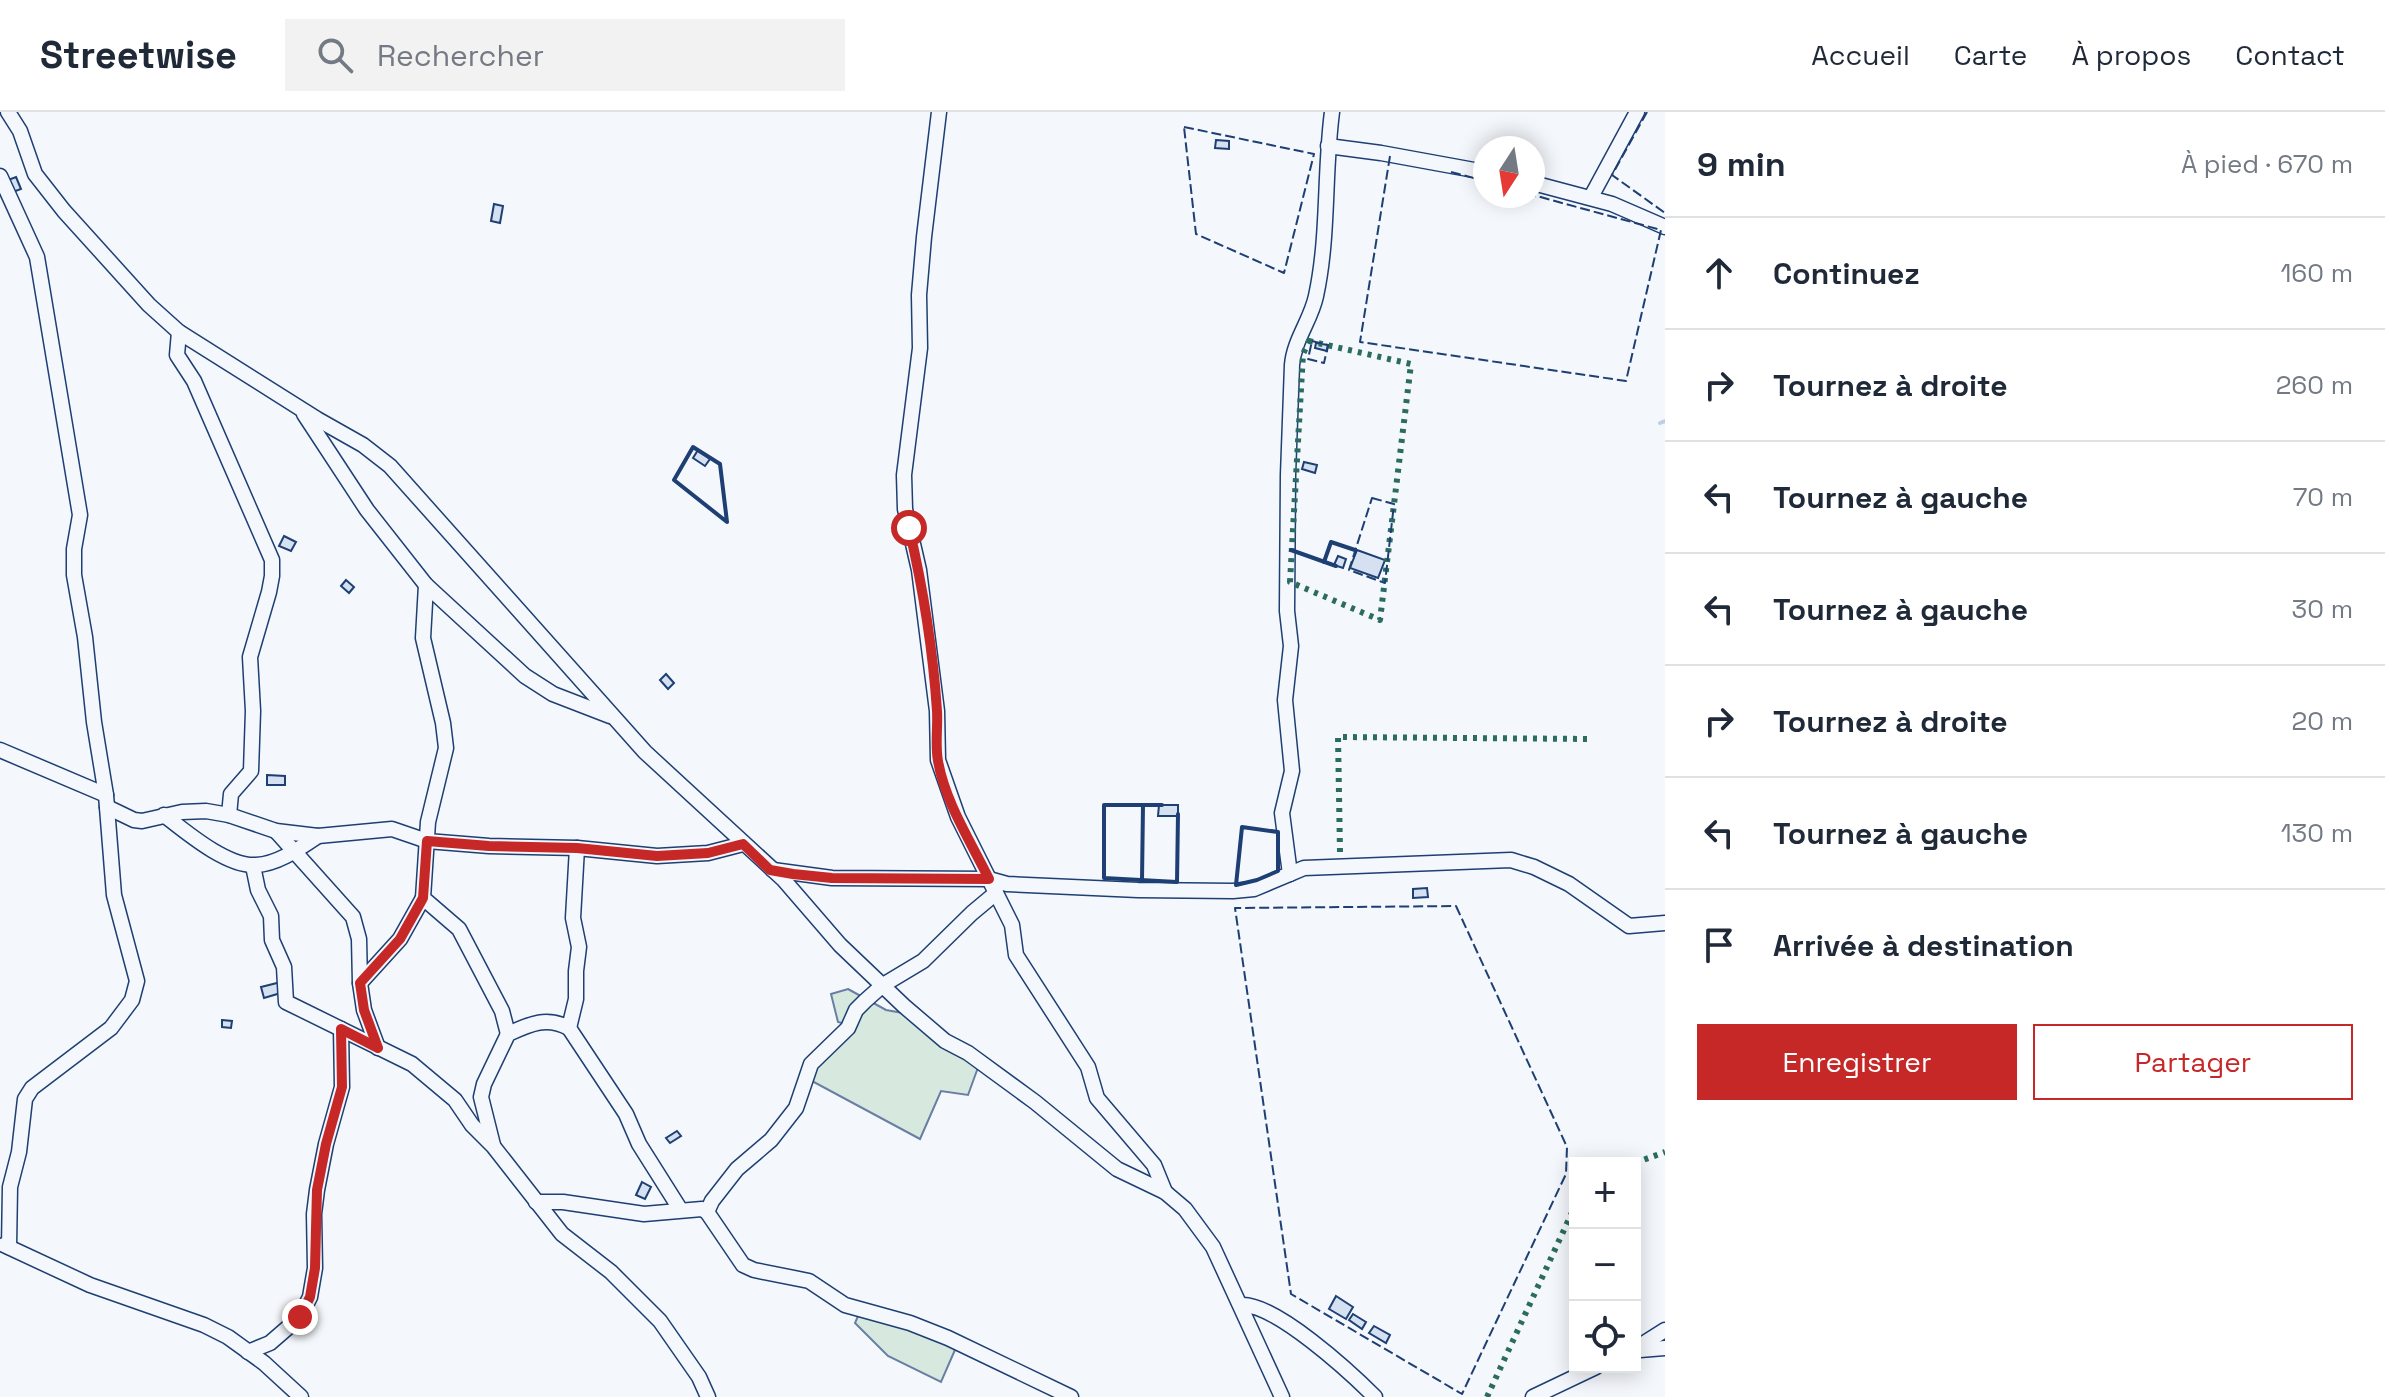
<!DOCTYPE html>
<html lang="fr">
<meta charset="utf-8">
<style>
body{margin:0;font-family:"Space Grotesk",sans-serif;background:#f2f2f3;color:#1f2937}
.controls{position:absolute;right:24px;bottom:24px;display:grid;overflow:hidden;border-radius:0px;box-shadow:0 4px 20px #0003}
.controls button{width:72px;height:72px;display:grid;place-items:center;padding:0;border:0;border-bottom:2px solid #e0e1e3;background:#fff;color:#1f2937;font:40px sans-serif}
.compass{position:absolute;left:1473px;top:24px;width:72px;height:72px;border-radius:50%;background:#fff;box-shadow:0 4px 20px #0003;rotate:192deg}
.stop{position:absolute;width:24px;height:24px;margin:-18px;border:6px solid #c62828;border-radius:50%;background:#fff}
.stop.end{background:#c62828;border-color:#fff;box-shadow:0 2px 8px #0008}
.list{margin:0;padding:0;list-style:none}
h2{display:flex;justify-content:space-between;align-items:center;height:104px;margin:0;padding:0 32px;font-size:34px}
h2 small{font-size:26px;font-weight:400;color:#747a83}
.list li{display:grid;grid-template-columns:52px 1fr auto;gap:24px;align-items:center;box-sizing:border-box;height:112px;padding:0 32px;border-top:2px solid #e0e1e3}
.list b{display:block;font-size:30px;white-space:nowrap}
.list em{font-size:26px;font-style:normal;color:#747a83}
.actions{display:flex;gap:16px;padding:24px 32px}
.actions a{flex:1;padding:18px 0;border:2px solid #c62828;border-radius:0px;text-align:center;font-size:28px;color:#c62828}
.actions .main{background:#c62828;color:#fff}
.icon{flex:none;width:44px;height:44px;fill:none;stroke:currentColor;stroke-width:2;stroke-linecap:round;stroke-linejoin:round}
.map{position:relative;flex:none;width:1665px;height:1285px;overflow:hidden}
header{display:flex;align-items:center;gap:48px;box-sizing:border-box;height:112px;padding:0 40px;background:#fff;border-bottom:2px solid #e0e1e3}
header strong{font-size:38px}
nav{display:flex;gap:44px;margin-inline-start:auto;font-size:28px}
.search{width:560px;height:72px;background:#f2f2f3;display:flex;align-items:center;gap:20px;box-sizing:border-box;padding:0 28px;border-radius:0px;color:#747a83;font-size:30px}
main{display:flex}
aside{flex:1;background:#fff}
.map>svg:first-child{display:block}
.green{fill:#d7e8df;stroke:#687fa3;stroke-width:2}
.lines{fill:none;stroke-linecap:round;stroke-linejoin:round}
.stream{stroke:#bed0e5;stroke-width:4}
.building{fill:#d5e0f0;stroke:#1d3f73;stroke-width:2}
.street-casing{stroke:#1d3f73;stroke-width:17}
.street{stroke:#f4f7fb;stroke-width:14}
.hedge{stroke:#2c6c60;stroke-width:6;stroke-dasharray:4 6;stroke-linecap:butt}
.fence{stroke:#1d3f73;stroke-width:2;stroke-dasharray:10 4;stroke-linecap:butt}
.wall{stroke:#1d3f73;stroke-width:4}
.route{stroke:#c62828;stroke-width:10}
</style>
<header>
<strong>Streetwise</strong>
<div class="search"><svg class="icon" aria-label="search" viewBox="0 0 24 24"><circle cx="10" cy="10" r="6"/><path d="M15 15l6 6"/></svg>Rechercher</div>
<nav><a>Accueil</a><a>Carte</a><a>À propos</a><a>Contact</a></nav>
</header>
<main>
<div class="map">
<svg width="1665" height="1285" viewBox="0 0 1665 1285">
<rect width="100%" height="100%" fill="#f4f7fb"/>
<g class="green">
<path d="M848,877L886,898L903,901L980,950L968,983L941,979L920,1027L810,968L815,955L853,914L838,910L831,882Z"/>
<path d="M861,1197L958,1231L941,1270L888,1244L855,1211Z"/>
</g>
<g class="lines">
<path class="stream" d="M1660,311L1665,309"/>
</g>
<g class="building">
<path d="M1216,28L1229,29V37L1215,36Z"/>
<path d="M16,65L21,77L13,80L8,68Z"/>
<path d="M494,92L503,94L500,111L491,109Z"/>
<path d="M1316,231L1328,233L1327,239L1315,236Z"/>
<path d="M698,338L710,347L705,354L693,346Z"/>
<path d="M1304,350L1317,353L1315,361L1302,357Z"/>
<path d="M284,424L296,430L291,439L279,434Z"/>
<path d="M1357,438L1385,448L1378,466L1350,456Z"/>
<path d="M1338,444L1346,447L1343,456L1334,453Z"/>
<path d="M346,468L354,475L349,481L341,474Z"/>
<path d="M666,562L674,571L668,577L660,568Z"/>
<path d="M267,663L285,664V673H267Z"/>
<path d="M1159,693H1178V704H1158Z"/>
<path d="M1427,776L1428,785L1413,786V777Z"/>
<path d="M281,870L284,880L264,886L261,875Z"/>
<path d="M222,908L232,909L231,916L222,915Z"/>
<path d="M677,1019L681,1024L670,1031L666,1026Z"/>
<path d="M642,1070L651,1075L645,1087L636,1083Z"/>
<path d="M1336,1184L1353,1195L1346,1207L1329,1197Z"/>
<path d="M1353,1202L1366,1210L1362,1217L1349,1208Z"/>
<path d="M1374,1214L1390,1223L1386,1231L1369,1221Z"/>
</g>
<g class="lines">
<g class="street-casing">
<g id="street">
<path d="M8,0L20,19L35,62L64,99L149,193L179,220L317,307L363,333L390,354L645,640L783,767L840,833L904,894L945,929L968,941L1035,990L1117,1057L1165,1080L1185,1097L1213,1135L1282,1285"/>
<path d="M939,0L924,125L919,183L920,236L904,363L905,397L919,458L937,599L938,648L958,705L1012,813L1016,843L1088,955L1097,986L1154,1053L1165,1080"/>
<path d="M1328,34L1381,41L1485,60"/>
<path d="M0,64L37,145L80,403L74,437V463L85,525L94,610L106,683L114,783L137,869L132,888L111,916L32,976L25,987L19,1040L10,1075L9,1135"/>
<path d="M1533,71L1612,92L1665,115"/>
<path d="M1591,85L1637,0"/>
<path d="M179,220L177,243L194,269L272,448V464L269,480L250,545L253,599L251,659L231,682L229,703"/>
<path d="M304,302L367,398L426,473L525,564L553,582L610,604"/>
<path d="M426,473L423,526L443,611L446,636L428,710L423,786L459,817L502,899L508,922"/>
<path d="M0,638L106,683"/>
<path d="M107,695L134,708L142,709L182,700L206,699L229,703L276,719L318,724L392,717L427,729L489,734L577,736L657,744L708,741L743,732"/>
<path d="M164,703C186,720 227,755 256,753C278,752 300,736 318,724"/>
<path d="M276,719L353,805L359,827L360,871L364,898L378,936"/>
<path d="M253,754L258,778L271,804L272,828L284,855L286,890L412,952L455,988L472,1013L493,1034L562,1122L611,1160L660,1209L699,1265L708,1285"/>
<path d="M773,758L832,766L989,767L1007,772L1138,778L1233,779L1254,777L1304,756L1511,748L1534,755L1569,772L1629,814L1665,811"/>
<path d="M1290,762L1282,701L1292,659L1285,588L1291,534L1287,499L1288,363L1292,253C1294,228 1311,208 1316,184C1329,124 1324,61 1332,0"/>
<path d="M360,871L400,827L423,786"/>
<path d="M569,916L626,1002L639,1032L680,1097"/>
<path d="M493,1033L481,985L484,972L508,922C530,912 546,904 569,916L576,887V859L579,835L573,806L577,736"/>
<path d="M536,1090H563L644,1102L702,1097L707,1100L743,1153L754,1158L809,1169L845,1193L910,1211L948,1226L1071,1285"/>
<path d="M707,1100L712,1089L737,1057L771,1028L796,996L811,952L848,916L856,898L865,889L883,873L923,849L972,801L996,781"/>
<path d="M4,1133L90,1173L204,1213L228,1225L264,1251L301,1285"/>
<path d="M1242,1193C1276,1192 1350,1260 1375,1285"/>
<path d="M1637,1236L1640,1238L1665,1236"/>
<path d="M1635,1237L1665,1218"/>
<path d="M248,1240L270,1231L300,1205L310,1185L315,1156L314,1102L317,1078L326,1032L342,975L341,917"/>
<path d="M1533,1285L1596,1255"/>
</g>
</g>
<use href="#street" class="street"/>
<g class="hedge">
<path d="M1309,229L1411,252L1380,508L1290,470L1303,242Z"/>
<path d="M1340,740L1338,625L1591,627"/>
<path d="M1635,1051L1665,1040"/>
<path d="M1487,1285L1575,1094"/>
</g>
<g class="fence">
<path d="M1647,0L1612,63L1665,101"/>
<path d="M1184,15L1314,42L1284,161L1196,122Z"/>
<path d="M1390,44L1360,230L1626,269L1661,118L1533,83"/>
<path d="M1451,60L1485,69"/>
<path d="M1312,229L1328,233L1324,251L1308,247Z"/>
<path d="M1372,386L1394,392L1385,471L1349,458Z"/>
<path d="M1456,794L1567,1035L1566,1062L1462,1282L1291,1182L1235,796Z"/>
</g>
<g class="wall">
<path d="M693,335L720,352L727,410L674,368Z"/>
<path d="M1291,438L1336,454"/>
<path d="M1324,450L1331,430L1355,438"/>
<path d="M1143,693H1104V766L1177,770L1178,702"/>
<path d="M1242,715L1278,720V759L1257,768L1236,773Z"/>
<path d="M1142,768L1143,693H1162"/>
</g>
</g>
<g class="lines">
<path class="route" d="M300,1205L310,1185L315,1156L317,1078L326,1032L342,975L341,917L378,936L364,898L360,871L400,827L423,786L427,729L489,734L577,736L657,744L708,741L743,732L770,758L793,762L832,766L989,767C971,730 945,690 938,649C935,633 938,615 937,599C933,538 923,476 909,416"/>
</g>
</svg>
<div class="controls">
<button>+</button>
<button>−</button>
<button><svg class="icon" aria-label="locate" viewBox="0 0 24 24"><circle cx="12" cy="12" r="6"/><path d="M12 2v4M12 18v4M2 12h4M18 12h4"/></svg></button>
</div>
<svg class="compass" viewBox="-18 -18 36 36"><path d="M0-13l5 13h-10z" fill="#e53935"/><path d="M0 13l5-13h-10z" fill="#747a83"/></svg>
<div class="stop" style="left:909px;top:416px"></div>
<div class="stop end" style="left:300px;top:1205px"></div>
</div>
<aside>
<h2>9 min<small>À pied · 670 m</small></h2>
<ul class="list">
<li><svg class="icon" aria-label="ahead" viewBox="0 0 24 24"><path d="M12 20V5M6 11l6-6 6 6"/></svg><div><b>Continuez</b></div><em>160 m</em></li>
<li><svg class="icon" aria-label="right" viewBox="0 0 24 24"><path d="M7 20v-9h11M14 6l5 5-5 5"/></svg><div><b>Tournez à droite</b></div><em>260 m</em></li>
<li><svg class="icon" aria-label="left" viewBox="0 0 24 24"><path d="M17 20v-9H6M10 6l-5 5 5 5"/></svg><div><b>Tournez à gauche</b></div><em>70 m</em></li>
<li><svg class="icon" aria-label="left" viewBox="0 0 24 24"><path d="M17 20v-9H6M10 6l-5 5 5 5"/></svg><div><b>Tournez à gauche</b></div><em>30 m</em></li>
<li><svg class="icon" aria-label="right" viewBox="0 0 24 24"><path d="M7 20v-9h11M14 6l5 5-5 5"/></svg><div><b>Tournez à droite</b></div><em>20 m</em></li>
<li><svg class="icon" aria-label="left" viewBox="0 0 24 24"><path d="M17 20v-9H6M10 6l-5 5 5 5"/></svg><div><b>Tournez à gauche</b></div><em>130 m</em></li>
<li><svg class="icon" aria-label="arrive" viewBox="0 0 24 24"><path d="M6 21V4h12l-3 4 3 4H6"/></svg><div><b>Arrivée à destination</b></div></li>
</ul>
<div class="actions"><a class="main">Enregistrer</a><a>Partager</a></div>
</aside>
</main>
